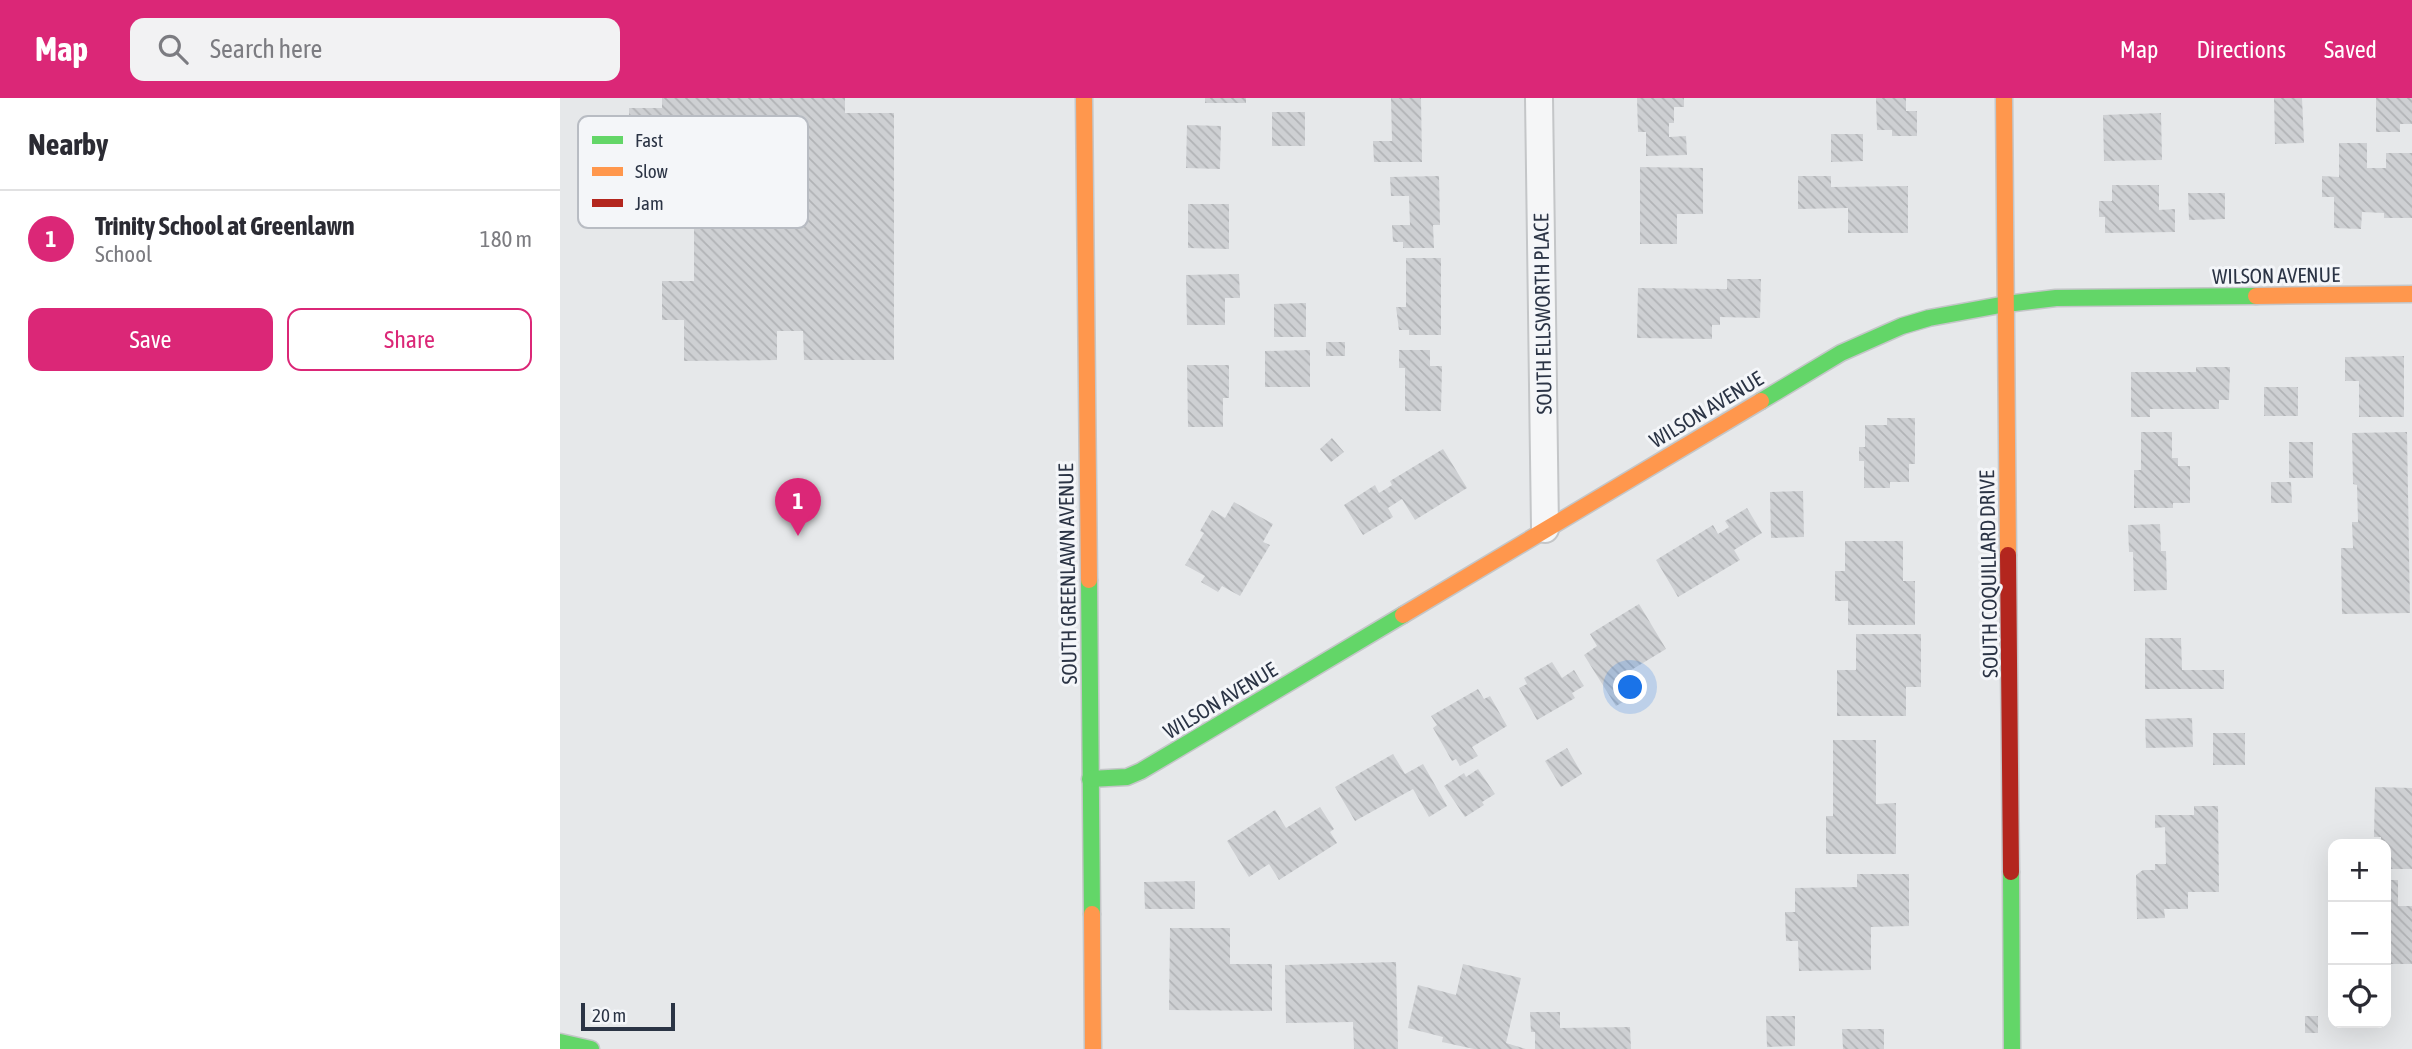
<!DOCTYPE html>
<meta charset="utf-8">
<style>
body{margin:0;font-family:"Asap Condensed",sans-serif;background:#f2f2f3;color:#2b2b33}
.controls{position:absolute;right:21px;bottom:21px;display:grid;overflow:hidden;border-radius:14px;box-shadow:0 7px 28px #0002}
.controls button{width:63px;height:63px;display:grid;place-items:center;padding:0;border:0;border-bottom:2px solid #e1e1e2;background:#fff;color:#2b2b33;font:35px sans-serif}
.scale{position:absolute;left:21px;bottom:18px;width:94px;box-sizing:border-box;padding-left:7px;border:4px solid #2b3445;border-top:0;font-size:19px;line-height:24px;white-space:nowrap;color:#2b3445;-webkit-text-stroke:5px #f4f6f9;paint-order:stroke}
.you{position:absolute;left:1071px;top:590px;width:24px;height:24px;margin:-18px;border:5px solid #fff;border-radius:50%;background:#1a73e8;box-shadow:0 0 0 10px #1a73e833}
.badge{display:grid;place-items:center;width:46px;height:46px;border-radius:50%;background:#db2777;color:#fff;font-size:23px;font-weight:700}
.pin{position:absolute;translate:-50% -58px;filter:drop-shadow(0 2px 4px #0008)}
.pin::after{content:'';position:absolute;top:37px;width:24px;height:21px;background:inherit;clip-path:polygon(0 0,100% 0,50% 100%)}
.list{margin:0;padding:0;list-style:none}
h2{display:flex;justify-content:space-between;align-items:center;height:91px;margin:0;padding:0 28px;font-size:30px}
h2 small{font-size:23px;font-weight:400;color:#7c7c81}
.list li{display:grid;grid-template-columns:46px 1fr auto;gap:21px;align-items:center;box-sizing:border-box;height:98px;padding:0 28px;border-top:2px solid #e1e1e2}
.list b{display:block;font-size:26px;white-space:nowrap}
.list p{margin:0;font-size:23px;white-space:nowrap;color:#7c7c81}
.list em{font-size:23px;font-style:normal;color:#7c7c81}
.actions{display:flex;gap:14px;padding:21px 28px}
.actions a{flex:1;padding:16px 0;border:2px solid #db2777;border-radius:14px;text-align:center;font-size:24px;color:#db2777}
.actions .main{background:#db2777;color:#fff}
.icon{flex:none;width:38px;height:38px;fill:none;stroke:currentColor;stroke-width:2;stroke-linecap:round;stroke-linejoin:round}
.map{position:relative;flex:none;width:1852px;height:951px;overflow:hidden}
header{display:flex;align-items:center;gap:42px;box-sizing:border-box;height:98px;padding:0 35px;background:#db2777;color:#fff}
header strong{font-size:33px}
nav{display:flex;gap:38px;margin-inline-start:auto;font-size:24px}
.search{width:490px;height:63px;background:#f2f2f3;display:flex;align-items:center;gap:18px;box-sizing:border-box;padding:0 24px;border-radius:14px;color:#7c7c81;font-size:26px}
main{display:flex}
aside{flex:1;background:#fff}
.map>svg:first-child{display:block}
.building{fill:url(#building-back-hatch)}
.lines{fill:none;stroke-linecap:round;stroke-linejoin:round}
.street-casing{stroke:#c4c6c8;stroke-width:30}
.fast-casing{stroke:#c4c6c8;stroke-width:19}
.slow-casing{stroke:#c4c6c8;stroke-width:19}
.jam-casing{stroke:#c4c6c8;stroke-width:19}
.street{stroke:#f5f6f7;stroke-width:26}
.fast{stroke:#63d668;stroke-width:16}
.slow{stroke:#ff974d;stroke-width:16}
.jam{stroke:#b3261e;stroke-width:16}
.labels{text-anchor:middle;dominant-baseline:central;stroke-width:6;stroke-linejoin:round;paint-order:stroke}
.street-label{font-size:21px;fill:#2b3445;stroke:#f4f6f9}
.key{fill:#f4f6f9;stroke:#b8bcc3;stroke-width:2}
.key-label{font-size:19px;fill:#2b3445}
</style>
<header>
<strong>Map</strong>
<div class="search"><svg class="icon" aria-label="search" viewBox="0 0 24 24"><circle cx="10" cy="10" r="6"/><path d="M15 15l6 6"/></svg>Search here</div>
<nav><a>Map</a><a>Directions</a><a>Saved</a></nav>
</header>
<main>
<aside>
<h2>Nearby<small></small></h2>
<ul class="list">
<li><span class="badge">1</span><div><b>Trinity School at Greenlawn</b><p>School</p></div><em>180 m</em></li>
</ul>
<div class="actions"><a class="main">Save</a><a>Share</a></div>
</aside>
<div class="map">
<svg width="1852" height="951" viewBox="0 0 1852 951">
<defs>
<pattern id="building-back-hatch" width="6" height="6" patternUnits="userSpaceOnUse" patternTransform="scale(1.75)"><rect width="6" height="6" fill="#ced0d3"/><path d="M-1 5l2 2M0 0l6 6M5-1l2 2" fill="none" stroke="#b1b3b6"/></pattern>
</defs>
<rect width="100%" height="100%" fill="#e6e8ea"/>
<g class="building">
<path d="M102,0H285V15H334V262H244L243,233H217V262L124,263V222H102V183H134V99H165V57H69V10H102Z"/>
<rect x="645" y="0" width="41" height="5"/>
<path d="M831,0H861L862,64H814L813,43H832Z"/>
<path d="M1077,0H1124V9H1114V25H1109V39L1126,38L1127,57L1086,58V34H1078Z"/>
<path d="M1316,0H1346V13H1357V38H1332V32H1317Z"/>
<path d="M1714,0H1742L1744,45L1715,46Z"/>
<path d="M1816,0H1852V26H1840V34H1816Z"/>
<rect x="712" y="14" width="33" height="34"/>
<path d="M1601,15L1602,62L1544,63L1543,17Z"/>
<path d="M627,27L661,28L660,71L626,70Z"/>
<path d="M1271,36H1303V63L1271,64Z"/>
<path d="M1779,45H1807V70H1826V55H1852V120H1824V115L1802,114L1801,131L1774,130V99H1762V78L1779,79Z"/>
<path d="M1080,69L1143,70V116H1117V146H1080Z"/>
<path d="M879,78L880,127H873L874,150H843V144H833L832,127H850L849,98H831L830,79Z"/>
<path d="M1238,78H1271V89L1348,88V135H1288V110L1238,111Z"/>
<path d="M1552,87H1599V112L1615,111V134L1545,135V119H1539V103H1552Z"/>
<path d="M1628,95H1665V121L1629,122Z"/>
<path d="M628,106H669V151L628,150Z"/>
<path d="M846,160H881V237H849V232H839L836,209H846Z"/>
<path d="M679,176L680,200H665V227H627L626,177Z"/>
<path d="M1167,181H1201L1200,220L1160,219V227H1152V241L1077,240L1078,190L1167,191Z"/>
<path d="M746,205V239H714V206Z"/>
<rect x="766" y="244" width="19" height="14"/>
<path d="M750,252V289H705V253Z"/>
<path d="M839,252H870V268H882L881,313H845V270H839Z"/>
<path d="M1844,258V319H1799V283H1785V259Z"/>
<path d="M627,267H669V300H663V329H628Z"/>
<path d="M1636,269H1670L1669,302H1659V311H1590V319H1571V274H1636Z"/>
<rect x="1704" y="289" width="34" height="29"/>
<path d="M1327,320H1355V366H1349V384H1330V390H1304V363H1299V349H1305V327H1327Z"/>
<path d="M1581,334H1612V360H1618V368H1630V405H1613V410H1574V372H1581Z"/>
<path d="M1847,334L1850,515L1782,516L1781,450H1793L1792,424H1798L1797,387L1793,386L1792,335Z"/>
<path d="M772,340L784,354L771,364L760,351Z"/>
<rect x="1729" y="344" width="24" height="36"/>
<path d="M883,351L907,390L855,422L842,401L828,410L833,419L803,437L784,407L815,387L819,395L832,387L830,383Z"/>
<path d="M1711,384H1731L1732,405H1711Z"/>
<path d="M1243,393L1244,439L1211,440L1210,394Z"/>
<path d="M674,404L713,426L703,444L710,447L680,498L662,488L658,494L641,484L645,478L625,467L644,435L640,433L652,412L665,420Z"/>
<path d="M1187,410L1202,435L1174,452L1180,462L1118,499L1096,462L1153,427L1158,436L1169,429L1165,423Z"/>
<path d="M1600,426L1601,453H1606L1607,492L1574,493L1573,454H1569L1568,427Z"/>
<path d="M1285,443H1343V483H1355V527H1288V503H1275V473H1285Z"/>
<path d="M1079,506L1106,551L1063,577L1075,597L1056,608L1024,557L1037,548L1030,536Z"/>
<path d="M1296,536H1361V589H1346V618H1277V572H1296Z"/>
<path d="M1585,540H1621L1622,572H1664V591H1585Z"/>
<path d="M992,564L1002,580L1014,572L1024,588L1012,595L1015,600L977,622L959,590L967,586L964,580Z"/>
<path d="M918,591L924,601L930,598L947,628L912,649L918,658L900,668L896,661L892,663L873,630L877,627L871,618Z"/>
<path d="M1632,620L1633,649L1586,650L1585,621Z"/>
<rect x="1653" y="635" width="32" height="32"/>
<path d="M1273,642H1316V706L1336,705V756H1266V718H1273Z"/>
<path d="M1007,650L1022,676L1001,689L985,663Z"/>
<path d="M833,656L845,676L863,666L887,708L869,719L853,691L795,723L775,689Z"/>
<path d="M918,671L935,696L922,704L924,707L905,719L884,688L904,675L906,679Z"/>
<path d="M1815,689L1852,690V771H1826V746H1821V739H1814Z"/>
<path d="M1634,708H1658L1659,794H1628V811H1604L1605,820L1577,821L1576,777L1583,772H1595V766H1606L1605,729L1595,730V717H1634Z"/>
<path d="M760,709L774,731L770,734L777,745L719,782L709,766L689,779L667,743L715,712L726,730Z"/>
<path d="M1297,776H1349V828L1311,829V872L1239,873L1238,843H1226L1225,814H1235V790L1297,789Z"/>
<path d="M1826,782H1838V808H1852V866H1831L1830,851H1826Z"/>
<path d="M635,783V811H585L584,784Z"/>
<path d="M610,830H670V866H712V913L609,912Z"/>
<path d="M836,864L838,951H794L793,924L726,925L725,867Z"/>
<path d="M903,866L961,880L946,945L966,951H914L882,944L883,939L848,930L858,887L896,897Z"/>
<path d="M970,914H1000V930L1070,929L1071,951H975V934H971Z"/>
<path d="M1206,918H1235V948L1207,949Z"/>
<rect x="1745" y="918" width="13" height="17"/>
<path d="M1282,931H1324V951H1283Z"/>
</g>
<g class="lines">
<g class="street-casing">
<path id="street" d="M979,0L985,431"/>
</g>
<g class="fast-casing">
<g id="fast">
<path d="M1201,303L1281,255L1342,228L1369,220L1446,206L1496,200L1696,198"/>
<path d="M529,482L532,816"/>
<path d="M530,681L567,679L581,673L843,517"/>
<path d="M1451,774L1452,951"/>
<path d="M0,944L31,951"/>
</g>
</g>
<g class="slow-casing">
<g id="slow">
<path d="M524,0L529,482"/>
<path d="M1444,0L1448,457"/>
<path d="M1696,198L1852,196"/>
<path d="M843,517L1201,303"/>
<path d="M532,816L533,951"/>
</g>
</g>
<g class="jam-casing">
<path id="jam" d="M1448,457L1451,774"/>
</g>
<use href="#street" class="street"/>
<use href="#fast" class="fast"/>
<use href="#slow" class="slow"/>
<use href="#jam" class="jam"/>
</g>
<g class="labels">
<g class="street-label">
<text transform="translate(1716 177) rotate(-1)">WILSON AVENUE</text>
<text transform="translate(982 216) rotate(-91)">SOUTH ELLSWORTH PLACE</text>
<text transform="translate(1146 311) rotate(-31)">WILSON AVENUE</text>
<text transform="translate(507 476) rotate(-91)">SOUTH GREENLAWN AVENUE</text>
<text transform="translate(1428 476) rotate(-91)">SOUTH COQUILLARD DRIVE</text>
<text transform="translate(660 602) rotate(-31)">WILSON AVENUE</text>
</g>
</g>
<rect x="18" y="18" width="230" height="112" rx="10" class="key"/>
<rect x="32" y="38" width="31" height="8" fill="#63d668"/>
<rect x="32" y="69" width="31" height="9" fill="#ff974d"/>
<rect x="32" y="101" width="31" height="8" fill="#b3261e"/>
<g class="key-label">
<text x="75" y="49">Fast</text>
<text x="75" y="80">Slow</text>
<text x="75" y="112">Jam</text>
</g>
</svg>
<div class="controls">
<button>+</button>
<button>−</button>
<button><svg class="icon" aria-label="locate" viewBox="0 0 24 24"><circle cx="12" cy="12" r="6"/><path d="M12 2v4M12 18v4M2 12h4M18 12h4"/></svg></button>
</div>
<div class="scale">20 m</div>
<div class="you"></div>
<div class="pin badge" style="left:238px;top:438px">1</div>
</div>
</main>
